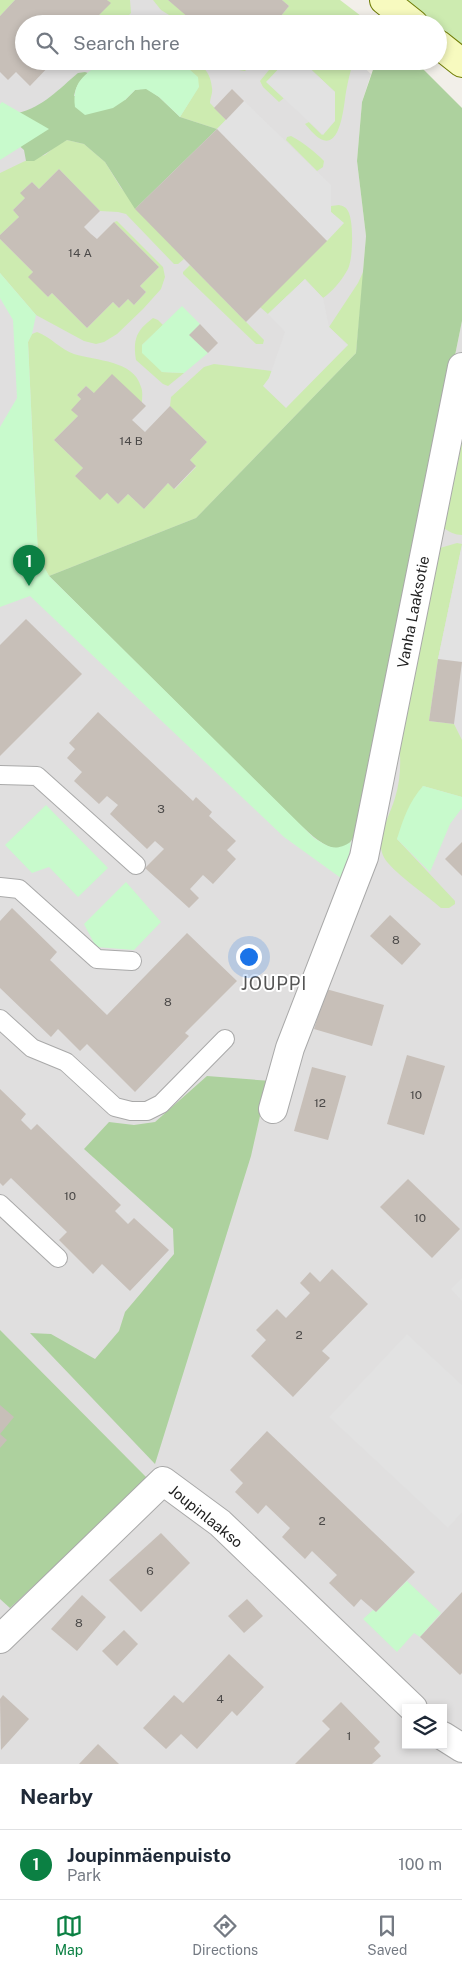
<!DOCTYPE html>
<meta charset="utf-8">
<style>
body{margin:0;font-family:"Public Sans",sans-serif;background:#f2f2f3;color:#1f2937}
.controls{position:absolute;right:15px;bottom:15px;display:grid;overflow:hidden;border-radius:0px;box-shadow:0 2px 8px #0003}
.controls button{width:45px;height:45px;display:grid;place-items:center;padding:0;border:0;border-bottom:1px solid #e0e1e3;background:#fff;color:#1f2937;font:25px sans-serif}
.you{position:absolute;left:248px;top:956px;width:18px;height:18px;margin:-12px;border:4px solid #fff;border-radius:50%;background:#1a73e8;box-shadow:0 0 0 8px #1a73e833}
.badge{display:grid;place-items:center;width:32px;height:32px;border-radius:50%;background:#0b8043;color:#fff;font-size:16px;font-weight:700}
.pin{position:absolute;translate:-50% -41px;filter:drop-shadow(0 1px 2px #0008)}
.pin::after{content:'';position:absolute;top:26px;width:18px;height:15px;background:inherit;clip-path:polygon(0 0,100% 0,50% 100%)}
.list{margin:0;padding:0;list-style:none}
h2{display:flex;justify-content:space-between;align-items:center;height:65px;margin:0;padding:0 20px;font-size:21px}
h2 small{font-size:16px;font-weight:400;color:#747a83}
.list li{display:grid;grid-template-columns:32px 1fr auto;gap:15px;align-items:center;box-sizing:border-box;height:70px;padding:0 20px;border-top:1px solid #e0e1e3}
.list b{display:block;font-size:19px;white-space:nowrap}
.list p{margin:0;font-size:16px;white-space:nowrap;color:#747a83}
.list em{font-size:16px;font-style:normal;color:#747a83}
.icon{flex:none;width:28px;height:28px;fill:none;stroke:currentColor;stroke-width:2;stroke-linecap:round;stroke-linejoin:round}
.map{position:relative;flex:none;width:462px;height:1764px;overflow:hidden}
.search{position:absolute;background:#fff;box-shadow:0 2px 8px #0003;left:15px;right:15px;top:15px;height:55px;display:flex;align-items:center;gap:12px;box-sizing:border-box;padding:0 18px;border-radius:28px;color:#747a83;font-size:19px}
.sheet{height:135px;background:#fff}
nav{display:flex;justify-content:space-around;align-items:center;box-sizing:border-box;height:70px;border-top:1px solid #e0e1e3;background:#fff;font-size:14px;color:#747a83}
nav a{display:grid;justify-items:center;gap:2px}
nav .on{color:#0b8043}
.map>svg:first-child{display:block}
.residential{fill:#e0dfdf;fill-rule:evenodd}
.grass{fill:#cdebb0}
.forest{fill:#add19e}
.park{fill:#c8facc}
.parking{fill:#e2e2e2}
.building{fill:#c7bfb8}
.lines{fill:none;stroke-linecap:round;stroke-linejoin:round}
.lane-casing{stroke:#a9a9a9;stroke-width:20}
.street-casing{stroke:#a9a9a9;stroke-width:30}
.secondary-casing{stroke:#707d05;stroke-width:30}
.lane{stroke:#fff;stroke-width:18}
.street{stroke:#fff;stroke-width:28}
.secondary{stroke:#f7fabf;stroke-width:28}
.labels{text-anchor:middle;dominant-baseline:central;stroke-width:4;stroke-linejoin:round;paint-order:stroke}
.number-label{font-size:12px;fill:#4b4948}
.street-label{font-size:15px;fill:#222;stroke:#fff}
.quarter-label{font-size:18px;letter-spacing:1px;fill:#555;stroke:#fff}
</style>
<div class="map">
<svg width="462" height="1764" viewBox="0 0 462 1764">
<rect width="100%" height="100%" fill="#f2efe9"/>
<path class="residential" d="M0,0H287L314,24H24V61H357L371,74L362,102L357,161L366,236L356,353L196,518L361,819L462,321V1764H0ZM406,1708H443V1745H406Z"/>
<g class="grass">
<path d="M0,0H15L0,16Z"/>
<path d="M107,0H130L131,13L120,24H104L97,17L110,3Z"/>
<path d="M153,0H168L189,17L182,23L161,10Z"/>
<path d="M282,0H340L361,16L364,24H279L276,22L289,6Z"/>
<path d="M405,0H462V45L438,26V24H435Z"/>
<path d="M180,61C198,61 210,67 212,88C213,93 210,98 210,103L226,120L217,129L180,117L199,86L185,65Z"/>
<path d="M230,61H255L245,71L239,70Z"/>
<path d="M255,61H286L267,82L284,98L279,102L263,87L260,81L269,70Z"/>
<path d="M302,61H354C350,71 348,81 346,92C344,103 341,153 319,138C314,135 309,128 305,124L309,122L322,135L335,92Z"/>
<path d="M291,136C303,142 315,152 324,161L323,167L317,171L286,140L287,137Z"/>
<path d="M67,140L84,144L105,162L121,188L184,259L178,264H174L126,214L118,212L100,211L59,169L39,189L32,182L21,192L25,198L13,210L19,217L0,235V173L25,161L45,155L56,146Z"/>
<path d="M339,205C343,206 346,207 348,211C354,221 353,259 348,269C342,280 333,291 323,298L305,279L268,314L260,307L343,223L331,212V206Z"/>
<path d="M117,221L163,267L165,277L161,289L143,309L117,334L104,342L96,344L84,341L36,315L0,273V239L33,272L29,277L48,297L52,293L87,328L113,302L119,308L128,299L134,305L146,292L140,286L159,267L114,222Z"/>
<path d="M190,265L264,340L263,344H256L183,274V272Z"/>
<path d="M364,270L356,353L196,518L49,576L38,556L28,342L32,334L37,332C51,337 61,350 74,354C96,361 134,360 141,387C143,391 142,398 142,402L94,393L86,386L77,395L81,399L72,410L78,416L54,440L83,468L75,476L107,493L118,504L128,494L144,509L168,483L175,489L196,467L190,460L207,442L170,406L171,397L204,367L214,364L272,371L269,379L348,345L329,327L358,283Z"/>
<path d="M153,318L158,320L163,325L142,345L162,372L184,373L168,386L163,384L136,360C133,339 136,331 153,318Z"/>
<path d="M462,415V535C455,535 449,532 444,528Z"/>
<path d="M457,543L462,544L438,659L429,721L454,724L462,740V797L423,786L397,839L455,901V904L449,908H441C425,894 402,879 388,863C371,844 389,819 395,798C401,779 401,761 399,741L440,548Z"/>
</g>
<g class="forest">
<path d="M376,61H415L462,108V321L361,819C358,826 356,835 351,841C336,862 310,833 298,823L49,576L196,518L356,353L366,236L357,161L362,102Z"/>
<path d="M85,72L88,73C80,80 76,86 74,96L125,100L135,90L146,88L159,97L180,117L217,129L135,209L105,162L84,144L67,140L34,161H26L24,150L14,141L18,113C43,107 59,89 78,73Z"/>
<path d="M207,1076L271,1081L262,1107L251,1156L155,1464L30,1333L51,1334L95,1359L119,1331L125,1312L174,1254L173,1229L84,1149L109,1122L134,1125L155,1122Z"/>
<path d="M0,1330L148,1479L10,1608L0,1599Z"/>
</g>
<g class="park">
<path d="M103,61H180L198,77L199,87L180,117L159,97L146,89L135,90L125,100L113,108L85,115L75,107C72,81 84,76 103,61Z"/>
<path d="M2,102L49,129L0,160V104Z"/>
<path d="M0,273L36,315L32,334L28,342L38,556L49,576L314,838C329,847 334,852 351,842L345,881L284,837L30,596L0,607V427L17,398L13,320L0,298Z"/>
<path d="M182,306L200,324L190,335L208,353L184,373L162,372L142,353V345Z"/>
<path d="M423,786L462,797V808L450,824L430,872L397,839C403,819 409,802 423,786Z"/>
<path d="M46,805L108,868L78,897L49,867L32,873L5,845Z"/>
<path d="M126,882L161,922L134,950L96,947L84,924Z"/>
<path d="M407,1581L441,1613L420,1637L414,1633L397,1652L363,1619L373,1610L376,1612Z"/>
</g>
<g class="parking">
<path d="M286,61H302L335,92V121L323,135L266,82Z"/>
<path d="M244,101L331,185V212L344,223L327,241L217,129Z"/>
<path d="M305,279L323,298L329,327L348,345L286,408L263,386L269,378L285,332L268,314Z"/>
<path d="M462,545V662L438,659Z"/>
<path d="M462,1278V1301L451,1289Z"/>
<path d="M407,1334L462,1385V1512L448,1528L329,1417Z"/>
</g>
<g class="building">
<path d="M15,0H107L111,3L97,17L104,24H24V61H54L30,86L16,72L8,80L0,72V16Z"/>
<path d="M168,0H282L289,6L276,22L279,24H196Z"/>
<path d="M232,89L244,101L226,120L214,108Z"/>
<path d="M217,129L327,241L246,322L135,209Z"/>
<path d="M59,169L100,211L84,227L91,234L97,239L114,222L159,267L140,286L146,292L134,305L128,299L119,308L113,302L87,328L52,293L48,297L28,277L33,272L0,239V235L19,217L13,210L25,198L20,193L32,182L39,189Z"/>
<path d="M200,324L218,343L208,353L189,335Z"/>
<path d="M112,374L146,406L132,420L145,432L170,406L207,442L190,460L196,466L174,489L168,483L144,509L128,494L118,504L107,493L100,500L75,476L83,468L54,440L78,416L71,410L81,399L77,395L86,386L94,393Z"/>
<path d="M26,619L82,674L0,756V645Z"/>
<path d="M438,659L462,662L454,724L429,721Z"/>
<path d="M98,712L193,801L196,797L212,812L209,816L236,841L227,850L236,859L213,884L203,875L190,889L199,898L189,908L145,868L164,849L155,841L147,849L110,814L118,805L107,796L99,804L74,781L82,772L67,758L75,749L69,743Z"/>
<path d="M462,842V876L445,859Z"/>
<path d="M12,908L57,952L50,960L107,1015L187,933L237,981L185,1033L189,1036L135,1092L87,1044L80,1051L58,1029L51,1037L0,988V921Z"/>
<path d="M390,915L421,944L402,965L370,936Z"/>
<path d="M326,989L384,1005L372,1046L314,1029Z"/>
<path d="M407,1055L445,1066L424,1135L387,1124Z"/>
<path d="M312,1067L346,1076L328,1140L294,1131Z"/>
<path d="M0,1089L26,1114L21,1120L31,1130L37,1124L121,1205L115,1211L128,1224L134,1218L169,1250L130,1291L102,1264L93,1274L59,1240L67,1232L11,1178L3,1186L0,1183Z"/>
<path d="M408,1179L460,1229L432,1258L380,1207Z"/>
<path d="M332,1269L368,1304L322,1351L330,1358L293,1397L251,1356L266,1340L256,1330L277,1309L286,1318L310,1293L300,1283L310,1272L320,1282Z"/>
<path d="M0,1405L14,1417L0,1434L7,1440L0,1448Z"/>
<path d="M267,1431L415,1572L376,1612L361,1599L354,1607L329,1583L337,1575L312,1551L305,1559L282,1537L290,1528L266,1505L258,1514L235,1492L243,1483L230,1470Z"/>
<path d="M161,1533L190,1563L141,1612L109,1580Z"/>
<path d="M462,1592V1673L460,1675L420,1637Z"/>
<path d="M82,1595L106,1617L77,1651L51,1629Z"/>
<path d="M247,1599L263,1616L244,1633L228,1616Z"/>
<path d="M124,1630L138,1644L117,1666L102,1651Z"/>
<path d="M229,1654L264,1687L237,1716L232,1711L197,1749L181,1734L166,1749L143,1728L174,1695L183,1703Z"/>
<path d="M3,1695L29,1719L1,1750L0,1699Z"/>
<path d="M341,1702L380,1742L374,1748L381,1756L372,1764H295L330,1729L322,1721Z"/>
<path d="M98,1744L119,1764H79Z"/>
</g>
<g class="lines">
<g class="lane-casing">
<g id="lane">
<path d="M0,775L37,776L136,865"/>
<path d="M0,887L19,889L97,959L132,961"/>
<path d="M0,1019L32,1048L66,1062L115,1107L131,1111H147L161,1104L225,1039"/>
<path d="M0,1204L58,1258"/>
</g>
</g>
<g class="street-casing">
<g id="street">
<path d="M273,1109L290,1048L364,857L462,367"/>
<path d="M0,1639L163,1481L220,1523L413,1708"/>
<path d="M443,1736L462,1748"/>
</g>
</g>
<g class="secondary-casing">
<g id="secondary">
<path d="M384,0L414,24"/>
<path d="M438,44L462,63"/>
</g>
</g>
<use href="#lane" class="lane"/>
<use href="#street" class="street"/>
<use href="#secondary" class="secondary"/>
</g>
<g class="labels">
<g class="number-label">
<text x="80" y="253">14 A</text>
<text x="131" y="441">14 B</text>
<text x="161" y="809">3</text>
<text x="396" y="940">8</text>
<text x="168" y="1002">8</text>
<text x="416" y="1095">10</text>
<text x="320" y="1103">12</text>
<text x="70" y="1196">10</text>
<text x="420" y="1218">10</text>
<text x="299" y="1335">2</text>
<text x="322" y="1521">2</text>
<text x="150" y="1571">6</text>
<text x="79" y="1623">8</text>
<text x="220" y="1699">4</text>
<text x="349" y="1736">1</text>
</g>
<g class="street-label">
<text transform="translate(413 612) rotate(-79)">Vanha Laaksotie</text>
<text transform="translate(206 1516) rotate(39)">Joupinlaakso</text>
</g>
<g class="quarter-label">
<text x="274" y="983">JOUPPI</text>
</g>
</g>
</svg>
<div class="controls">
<button><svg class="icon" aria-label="layers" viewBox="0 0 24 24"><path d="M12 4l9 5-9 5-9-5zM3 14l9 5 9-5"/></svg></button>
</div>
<div class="you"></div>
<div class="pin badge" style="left:29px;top:586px">1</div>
<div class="search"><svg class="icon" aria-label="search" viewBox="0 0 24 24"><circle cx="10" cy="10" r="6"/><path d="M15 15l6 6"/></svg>Search here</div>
</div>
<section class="sheet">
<h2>Nearby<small></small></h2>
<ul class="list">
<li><span class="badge">1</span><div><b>Joupinmäenpuisto</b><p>Park</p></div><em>100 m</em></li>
</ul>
</section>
<nav>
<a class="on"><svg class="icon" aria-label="map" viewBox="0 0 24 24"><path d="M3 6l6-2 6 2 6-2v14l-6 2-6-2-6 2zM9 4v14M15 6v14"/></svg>Map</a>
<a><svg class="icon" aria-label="directions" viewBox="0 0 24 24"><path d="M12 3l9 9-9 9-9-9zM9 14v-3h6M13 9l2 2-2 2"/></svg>Directions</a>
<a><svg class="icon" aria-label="saved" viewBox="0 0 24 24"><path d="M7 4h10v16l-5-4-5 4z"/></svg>Saved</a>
</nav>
